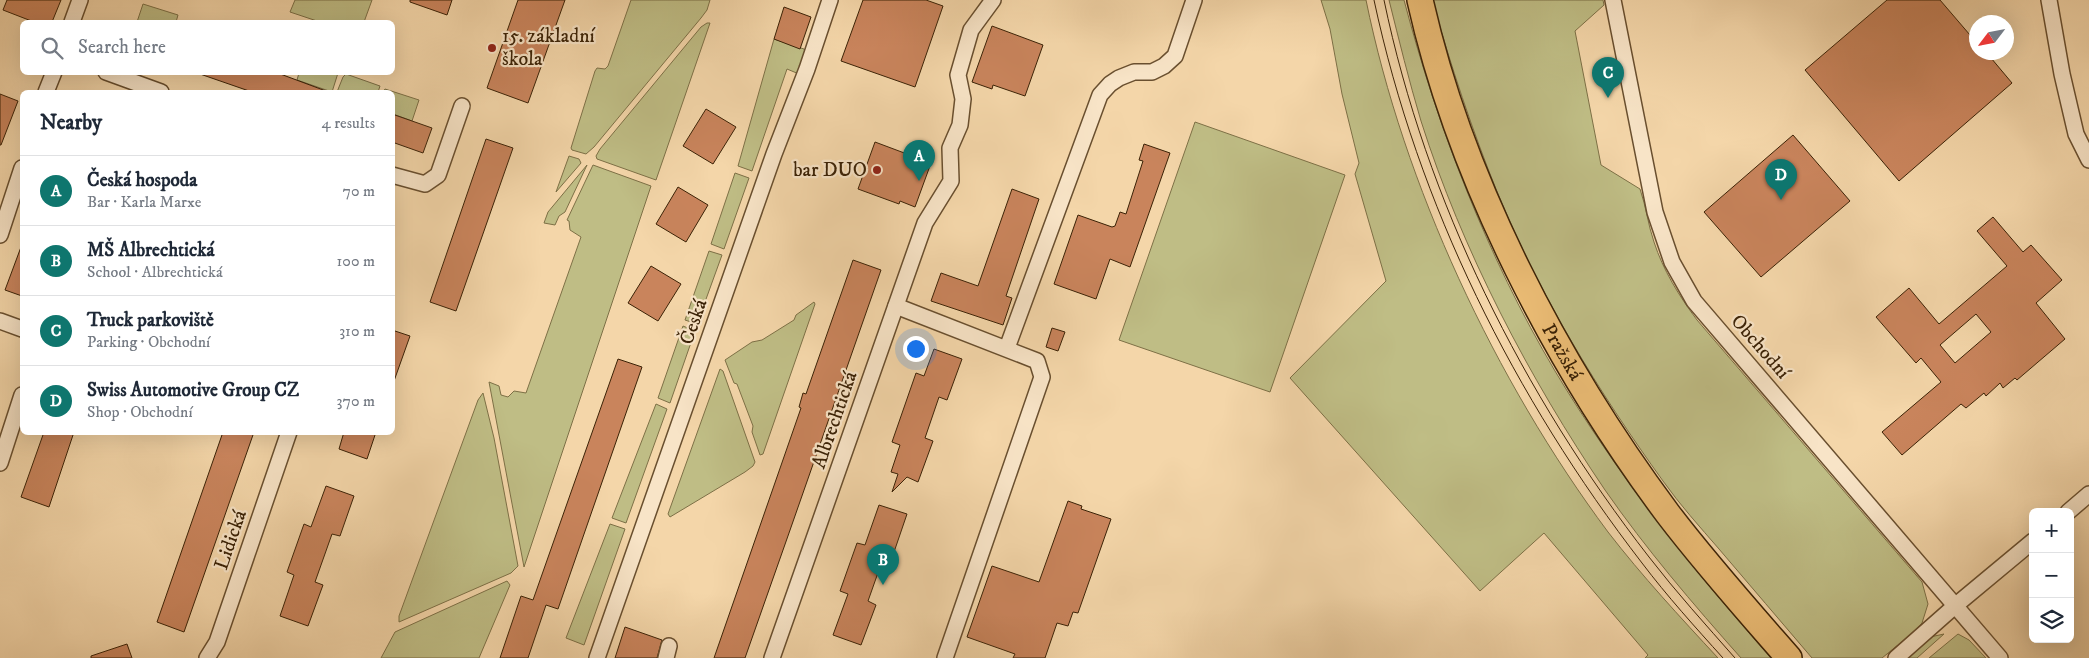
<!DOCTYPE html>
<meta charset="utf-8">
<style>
body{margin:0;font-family:"IM FELL DW Pica",serif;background:#f6f6f7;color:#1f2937}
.controls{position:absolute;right:15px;bottom:15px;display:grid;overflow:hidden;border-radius:8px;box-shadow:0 5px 20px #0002}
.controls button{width:45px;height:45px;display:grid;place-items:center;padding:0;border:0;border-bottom:1px solid #e0e1e3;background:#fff;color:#1f2937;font:25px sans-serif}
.compass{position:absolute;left:1969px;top:15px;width:45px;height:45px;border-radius:50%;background:#fff;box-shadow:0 5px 20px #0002;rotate:238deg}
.you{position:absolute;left:915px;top:348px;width:18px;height:18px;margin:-12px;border:4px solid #fff;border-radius:50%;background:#1a73e8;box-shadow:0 0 0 8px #1a73e833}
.badge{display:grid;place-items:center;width:32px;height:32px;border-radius:50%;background:#0f766e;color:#fff;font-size:16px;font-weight:700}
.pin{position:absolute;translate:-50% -41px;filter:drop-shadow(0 1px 2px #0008)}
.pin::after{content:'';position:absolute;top:26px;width:18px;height:15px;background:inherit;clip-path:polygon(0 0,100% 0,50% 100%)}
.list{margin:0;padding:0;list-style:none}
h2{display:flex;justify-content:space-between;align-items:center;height:65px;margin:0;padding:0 20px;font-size:21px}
h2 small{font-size:16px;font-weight:400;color:#747a83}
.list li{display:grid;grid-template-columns:32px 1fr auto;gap:15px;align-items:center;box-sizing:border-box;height:70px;padding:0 20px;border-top:1px solid #e0e1e3}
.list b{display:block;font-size:19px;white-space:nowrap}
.list p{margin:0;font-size:16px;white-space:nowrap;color:#747a83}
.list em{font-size:16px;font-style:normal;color:#747a83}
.icon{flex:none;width:28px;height:28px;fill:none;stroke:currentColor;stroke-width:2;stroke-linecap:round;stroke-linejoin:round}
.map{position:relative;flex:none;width:2089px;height:658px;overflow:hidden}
.search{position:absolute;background:#fff;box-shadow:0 5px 20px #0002;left:20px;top:20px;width:375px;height:55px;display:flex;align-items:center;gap:12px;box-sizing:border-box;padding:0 18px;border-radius:8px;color:#747a83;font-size:19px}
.panel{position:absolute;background:#fff;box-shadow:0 5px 20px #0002;left:20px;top:90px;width:375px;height:345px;border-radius:8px}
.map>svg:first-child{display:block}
.green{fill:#bfbd85;stroke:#7d7046}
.building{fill:#c9845c;stroke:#3b2206;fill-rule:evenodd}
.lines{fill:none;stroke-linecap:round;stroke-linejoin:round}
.minor-casing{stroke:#694f2f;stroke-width:18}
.primary-casing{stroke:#3b2206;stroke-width:28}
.minor{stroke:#f8e4c7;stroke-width:15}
.primary{stroke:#eabb74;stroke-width:25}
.tram{stroke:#3b2206;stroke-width:1}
.poi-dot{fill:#8f2418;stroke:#f8e4c7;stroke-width:2}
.labels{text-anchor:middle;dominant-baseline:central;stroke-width:4.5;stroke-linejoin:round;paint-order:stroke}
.poi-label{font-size:20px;fill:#3b2206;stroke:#f8e4c7;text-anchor:start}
.street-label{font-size:20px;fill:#3b2206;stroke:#f8e4c7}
</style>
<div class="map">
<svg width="2089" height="658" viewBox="0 0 2089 658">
<rect width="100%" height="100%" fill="#f4d6a9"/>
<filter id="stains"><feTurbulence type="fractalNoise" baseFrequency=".004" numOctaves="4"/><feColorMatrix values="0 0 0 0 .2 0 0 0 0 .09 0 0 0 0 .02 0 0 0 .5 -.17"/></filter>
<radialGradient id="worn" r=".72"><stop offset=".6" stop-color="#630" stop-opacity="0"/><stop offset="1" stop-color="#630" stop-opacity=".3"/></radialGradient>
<g class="green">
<path d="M295,0H372L364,22H320L290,12Z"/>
<path d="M631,0H710L707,10L701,18L594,147L586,154L572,150L571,148L595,71L597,68L605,69L608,66Z"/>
<path d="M1321,0H1366C1404,186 1495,380 1608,532C1642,576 1680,617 1718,658H1645L1648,655L1544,533L1480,591L1290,378L1386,281L1355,174L1359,163L1342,94L1330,29Z"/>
<path d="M1389,0H1404C1438,129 1487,256 1555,371C1616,473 1692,569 1771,658H1741C1693,604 1646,549 1605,490C1529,378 1462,250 1421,121C1409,81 1399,40 1389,0Z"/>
<path d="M1432,0H1603L1604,5L1575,31L1601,165L1640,189C1646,206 1648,225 1654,242C1663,270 1679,296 1697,320L1922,582L1928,604L1922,623L1913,633L1882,658H1812C1781,622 1750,585 1719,549C1700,527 1680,505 1663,481C1598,391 1540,296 1498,194C1472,130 1451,66 1432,0Z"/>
<path d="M143,4L178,15L176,22H137Z"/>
<path d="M707,23H710L656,180L597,159L596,156L600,149L701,27Z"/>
<path d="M774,39L804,49L808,56L799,74L787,69L752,171L738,166Z"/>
<path d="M299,73H338L332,92L297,80Z"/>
<path d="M346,74L380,86L378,92H337L343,77Z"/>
<path d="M385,89L419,100L412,121L393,114L392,92H383Z"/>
<path d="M1195,122L1345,175L1270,392L1119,340Z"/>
<path d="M569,156L579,159L581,163L556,192Z"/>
<path d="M587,165L565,212L559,216L555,225L544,223L548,212Z"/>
<path d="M593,165L651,186L524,567L489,382L499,386L501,395L508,397L514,391L526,393L581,237L570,230L569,221L567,220Z"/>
<path d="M735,173L749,178L724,249L711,244Z"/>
<path d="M709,251L722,255L697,324L685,320Z"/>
<path d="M814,302L815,304L763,454L760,455L752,432L753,426L737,384L734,383L725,360L752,342L762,340L794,320L796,315Z"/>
<path d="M683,326L695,331L670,403L658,398Z"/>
<path d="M720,369L723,371L755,462L753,466L745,472L670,517L668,514Z"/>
<path d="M483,393L494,438L518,566L511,573L399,622V616L478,400Z"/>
<path d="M656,404L667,409L626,523L612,518Z"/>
<path d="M610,524L625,529L584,645L566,638Z"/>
<path d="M507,581L510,585L479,658H381L395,632Z"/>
<path d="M1944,634L1917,658H1906L1930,637Z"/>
<path d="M1958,634L1969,640L1986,658H1929Z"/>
</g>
<g class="building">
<path d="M7,0H61L52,22H34L3,10Z"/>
<path d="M410,0H452L447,15L410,2Z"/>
<path d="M518,0H565L528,103L487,88Z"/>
<path d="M863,0H926L943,6L915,87L841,61Z"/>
<path d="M1887,0H1940L1976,42V52H1986L2012,83L1899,181L1805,70Z"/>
<path d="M784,7L811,17L800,49L774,39Z"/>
<path d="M992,26L1043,45L1025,96L993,85L992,89L972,82Z"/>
<path d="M201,72H275L326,91V92H252L200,74Z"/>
<path d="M0,94L18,101L1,145H0Z"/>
<path d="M706,109L736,127L713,164L683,146Z"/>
<path d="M392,114L432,128L423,153L392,142Z"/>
<path d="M1793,135L1850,201L1761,277L1704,212Z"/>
<path d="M486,139L513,148L456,311L430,302Z"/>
<path d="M875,142L931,163L915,207L900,201L899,204L858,189Z"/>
<path d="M1144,144L1170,153L1130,267L1110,259L1096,299L1054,284L1078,215L1112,227L1115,226L1120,212L1126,214L1143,161L1139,160Z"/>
<path d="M678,187L708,205L686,242L656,224Z"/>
<path d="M1012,189L1039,199L1006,296L1012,298L1003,325L931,301L941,273L978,286Z"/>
<path d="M1993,217L2023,252L2031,245L2062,280L2036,303L2065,339L2017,380L2015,378L2003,388L2000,383L1986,396L1984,393L1966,408L1961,404L1902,455L1882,432L1941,382L1921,358L1916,363L1876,317L1909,288L1939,324L2007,266L1977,231ZM1976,314L1991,332L1955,363L1940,345Z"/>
<path d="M21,247H22V296L5,290Z"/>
<path d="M853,260L881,270L789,533L745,658H714L801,408L799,407L803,393L806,394Z"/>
<path d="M651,266L681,284L658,321L628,303Z"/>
<path d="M1052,328L1065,332L1058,351L1046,347Z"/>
<path d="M392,330L410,336L394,381L392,380Z"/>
<path d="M934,349L962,359L947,400L939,397L925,438L933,441L918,482L907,477L892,492L898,474L891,472L900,445L892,442L916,373L924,376Z"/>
<path d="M618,359L642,367L558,609L546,605L528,658H500L521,596L533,600Z"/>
<path d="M44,432H74L49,507L21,497Z"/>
<path d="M223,432H254L184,632L157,622Z"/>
<path d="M344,432H376L367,459L339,449Z"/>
<path d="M326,486L354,496L340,536L332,534L315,582L323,585L308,626L280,616L294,575L287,572L304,524L311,527Z"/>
<path d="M1068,501L1082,506L1081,509L1111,519L1078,613L1073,612L1068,626L1057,623L1045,658H1013L1015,654L967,637L992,566L1039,582Z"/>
<path d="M879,505L907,514L893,555L885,553L868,601L876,605L861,645L833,635L848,594L840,591L857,543L865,545Z"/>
<path d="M625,627L662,640L657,658H615Z"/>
<path d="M127,644L132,658H91V656Z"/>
</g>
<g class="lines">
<g class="minor-casing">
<g id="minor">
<path d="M1613,0L1655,212L1672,262L1694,301L2000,658"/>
<path d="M2049,0L2062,74L2076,134L2089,160"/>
<path d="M72,22L80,0"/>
<path d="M106,72L161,92"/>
<path d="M46,92L54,72"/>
<path d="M392,175L425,184L438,175L462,106"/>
<path d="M0,235L22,168"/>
<path d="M896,306L1037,361L1042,377L945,658"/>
<path d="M0,321L22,329"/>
<path d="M1007,348L1100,95L1110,84L1119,78L1134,72H1152L1164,66L1175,56L1194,0"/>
<path d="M0,463L22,395"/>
<path d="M2068,512L2089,494"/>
<path d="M207,658L217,642L289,432"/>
<path d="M597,658L774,154L807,69L830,0"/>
<path d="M666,658L669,646"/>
<path d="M772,658L925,223L951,181L950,148L960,125L963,99L958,75L971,30L993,0"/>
<path d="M1896,658L1956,605L2033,541"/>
</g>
</g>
<g class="primary-casing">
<g id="primary">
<path id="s1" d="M1420,0C1461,182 1557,365 1668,514C1706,564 1748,611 1789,658"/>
</g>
</g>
<use href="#minor" class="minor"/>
<use href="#primary" class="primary"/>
<g class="tram">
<path d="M1374,0C1418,206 1514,397 1642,563C1667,596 1695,627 1723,658"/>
<path d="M1384,0C1426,202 1523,395 1649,557C1676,592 1706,625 1735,658"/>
</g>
</g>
<g class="poi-dot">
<circle cx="492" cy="48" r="5"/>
<circle cx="877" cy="170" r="5"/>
</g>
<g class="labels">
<g class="poi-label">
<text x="502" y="36">15. základní<tspan x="502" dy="23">škola</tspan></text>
<text x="867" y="170" text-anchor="end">bar DUO</text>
</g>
<g class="street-label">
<text transform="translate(694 322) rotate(-71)">Česká</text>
<text transform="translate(1760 347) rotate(49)">Obchodní</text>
<text stroke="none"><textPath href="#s1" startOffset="381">Pražská</textPath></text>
<text transform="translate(835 420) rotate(-71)">Albrechtická</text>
<text transform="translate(231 540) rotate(-71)">Lidická</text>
</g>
</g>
<rect width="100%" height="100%" filter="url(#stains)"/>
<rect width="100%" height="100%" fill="url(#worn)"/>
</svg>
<div class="controls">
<button>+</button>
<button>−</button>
<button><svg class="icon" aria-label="layers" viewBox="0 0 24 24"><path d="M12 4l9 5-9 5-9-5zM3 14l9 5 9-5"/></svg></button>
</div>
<svg class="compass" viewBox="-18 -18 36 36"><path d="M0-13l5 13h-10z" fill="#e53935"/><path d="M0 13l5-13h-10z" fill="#747a83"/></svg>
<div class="you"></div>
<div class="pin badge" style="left:919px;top:181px">A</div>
<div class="pin badge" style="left:883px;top:585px">B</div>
<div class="pin badge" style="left:1608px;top:98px">C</div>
<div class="pin badge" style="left:1781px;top:200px">D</div>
<div class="search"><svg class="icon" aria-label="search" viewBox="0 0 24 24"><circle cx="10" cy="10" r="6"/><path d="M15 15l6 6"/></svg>Search here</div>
<section class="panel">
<h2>Nearby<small>4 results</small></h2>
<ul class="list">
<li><span class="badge">A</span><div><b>Česká hospoda</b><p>Bar · Karla Marxe</p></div><em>70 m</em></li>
<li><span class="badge">B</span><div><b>MŠ Albrechtická</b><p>School · Albrechtická</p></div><em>100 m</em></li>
<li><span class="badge">C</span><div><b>Truck parkoviště</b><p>Parking · Obchodní</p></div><em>310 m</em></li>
<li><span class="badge">D</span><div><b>Swiss Automotive Group CZ</b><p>Shop · Obchodní</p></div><em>370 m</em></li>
</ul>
</section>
</div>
